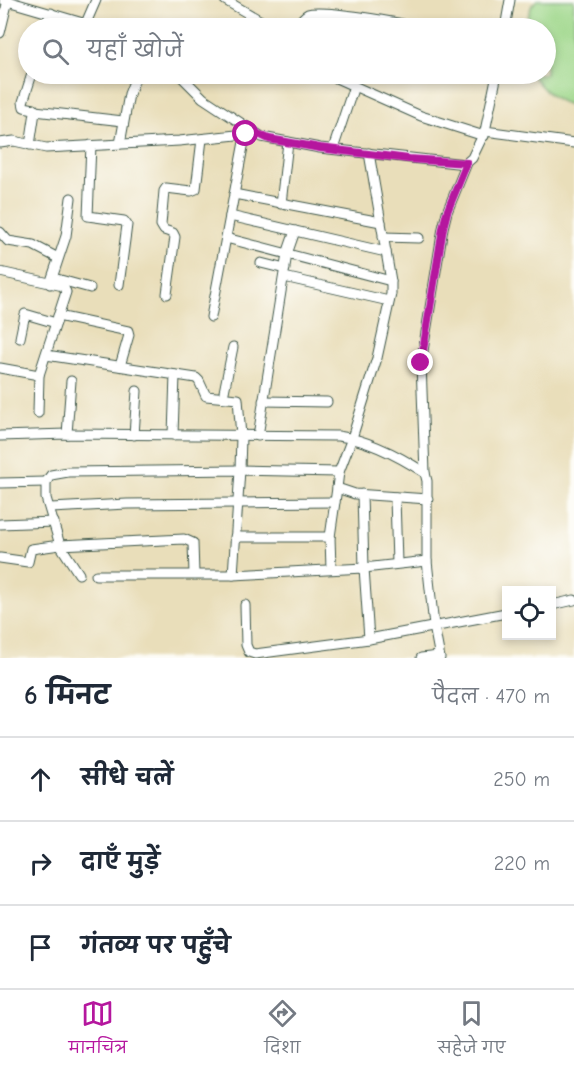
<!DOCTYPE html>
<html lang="hi">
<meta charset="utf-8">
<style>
body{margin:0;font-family:"Comic Neue","Playpen Sans Deva",sans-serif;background:#f2f2f3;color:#1f2937}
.controls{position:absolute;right:18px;bottom:18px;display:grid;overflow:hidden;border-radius:0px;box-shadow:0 3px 9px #0003}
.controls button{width:54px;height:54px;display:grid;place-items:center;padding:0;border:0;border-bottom:2px solid #e0e1e3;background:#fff;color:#1f2937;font:30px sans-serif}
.stop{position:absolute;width:18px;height:18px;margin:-14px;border:4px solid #b5179e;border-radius:50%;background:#fff}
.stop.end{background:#b5179e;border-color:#fff;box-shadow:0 2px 6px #0008}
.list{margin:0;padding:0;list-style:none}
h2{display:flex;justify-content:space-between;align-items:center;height:78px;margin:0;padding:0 24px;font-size:26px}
h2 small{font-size:20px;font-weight:400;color:#747a83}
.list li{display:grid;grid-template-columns:39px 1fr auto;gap:18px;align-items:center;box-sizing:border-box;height:84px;padding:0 24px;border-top:2px solid #e0e1e3}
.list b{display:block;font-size:22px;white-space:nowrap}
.list em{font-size:20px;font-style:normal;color:#747a83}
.icon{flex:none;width:33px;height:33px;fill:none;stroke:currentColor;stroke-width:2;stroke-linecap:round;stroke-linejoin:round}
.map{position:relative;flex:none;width:574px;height:658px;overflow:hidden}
.search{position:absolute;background:#fff;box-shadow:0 3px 9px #0003;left:18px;right:18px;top:18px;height:66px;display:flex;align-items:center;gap:15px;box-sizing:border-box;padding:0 21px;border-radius:33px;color:#747a83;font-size:22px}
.sheet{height:330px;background:#fff}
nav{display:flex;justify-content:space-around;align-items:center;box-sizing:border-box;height:84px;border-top:2px solid #e0e1e3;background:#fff;font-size:16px;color:#747a83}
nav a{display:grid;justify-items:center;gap:3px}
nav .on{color:#b5179e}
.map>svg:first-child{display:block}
.green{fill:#9ed78a;stroke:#5e8a5f;stroke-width:1.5}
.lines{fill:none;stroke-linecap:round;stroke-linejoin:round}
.minor-casing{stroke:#3d5548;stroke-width:11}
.minor{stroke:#fff;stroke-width:9}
.route{stroke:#b5179e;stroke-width:8}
</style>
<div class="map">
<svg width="574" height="658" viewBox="0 0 574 658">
<rect width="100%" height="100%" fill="#fdfcf7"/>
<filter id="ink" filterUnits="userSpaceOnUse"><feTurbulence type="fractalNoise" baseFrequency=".0167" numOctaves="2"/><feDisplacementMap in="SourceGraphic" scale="12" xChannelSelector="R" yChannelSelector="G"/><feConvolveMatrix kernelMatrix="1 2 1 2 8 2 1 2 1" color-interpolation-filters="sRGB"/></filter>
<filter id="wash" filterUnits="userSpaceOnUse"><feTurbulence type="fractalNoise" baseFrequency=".008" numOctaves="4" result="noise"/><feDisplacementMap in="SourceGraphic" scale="24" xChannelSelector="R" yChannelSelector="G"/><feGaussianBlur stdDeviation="1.35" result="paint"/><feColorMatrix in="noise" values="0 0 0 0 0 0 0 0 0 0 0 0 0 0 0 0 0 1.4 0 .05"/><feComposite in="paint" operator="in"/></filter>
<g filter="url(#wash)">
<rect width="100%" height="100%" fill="#e9deba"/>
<path class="green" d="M537,0H574V106C554,101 543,90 531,74H546V28H524L532,5Z"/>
</g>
<g filter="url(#ink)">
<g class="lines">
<g class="minor-casing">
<g id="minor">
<path d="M4,0L100,28"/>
<path d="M225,0L273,28"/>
<path d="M86,23L96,0"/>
<path d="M46,28L51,13"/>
<path d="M296,28C299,23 302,17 308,14C321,9 403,23 419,28"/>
<path d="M505,28L510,0"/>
<path d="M0,33L8,0"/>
<path d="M179,74L203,98L262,137L320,148L465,164L472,158L485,131"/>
<path d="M327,74L421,116L484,136"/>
<path d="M497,74L485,131L574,143"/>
<path d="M35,111L123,121"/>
<path d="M0,143L14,141L46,148L179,141L246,134"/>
<path d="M120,144L129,94L137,74"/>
<path d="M30,145L35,112L34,109L24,107L23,102L32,74"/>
<path d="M91,145L88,216L124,221L127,225L119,285"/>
<path d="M333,149L354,86"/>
<path d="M234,194L381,222"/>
<path d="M281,204L288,142"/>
<path d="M230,216L386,252"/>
<path d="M0,232L8,241L33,245L58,258"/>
<path d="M383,237L419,238"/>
<path d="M226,238L391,281"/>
<path d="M261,263L285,269"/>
<path d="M0,272L63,286L66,292L39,375L38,413"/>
<path d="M284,277L389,301"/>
<path d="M57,279L90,288"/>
<path d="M50,284L66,236L71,198"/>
<path d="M167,294L175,237L173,233L164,230L161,225L164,191L166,188L191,191L196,189L202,139"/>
<path d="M58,316L128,331L129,335L120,366"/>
<path d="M211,317L246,131"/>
<path d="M20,338L25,314L56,323"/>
<path d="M46,355L196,378L199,381L206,396L238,399L241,436L240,470L233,575"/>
<path d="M0,368L39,375"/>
<path d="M223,397L233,347"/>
<path d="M263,401L327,402"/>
<path d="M67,434L71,381"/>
<path d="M134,435L137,391"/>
<path d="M173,435L175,375"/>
<path d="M0,436L67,434L338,436C369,440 399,456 425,473L427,481V561L434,626L440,658"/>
<path d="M258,436L287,254L295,231"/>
<path d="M425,473L421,363L443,228L447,212L467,163"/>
<path d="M0,483L46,482"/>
<path d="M337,488L339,472L352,438L377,358L391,294V281L369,153"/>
<path d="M362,494L364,568L369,639"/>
<path d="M395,497L397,563"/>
<path d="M51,508L127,504L335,502"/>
<path d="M0,524L54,522"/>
<path d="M235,537H330"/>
<path d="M0,558L28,562L31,549L60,545L184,539L193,543L194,574"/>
<path d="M331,569L330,537L337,488L355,494L428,499"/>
<path d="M79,574L60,545L46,498V482L51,475L68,472L240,470L339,472"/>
<path d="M96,575H233L364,568L427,561"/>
<path d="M245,605L246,645L249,652L255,654L369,639L506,613"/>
<path d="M552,605L574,600"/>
<path d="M421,658L439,656"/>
</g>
</g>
<use href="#minor" class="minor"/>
</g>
</g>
<g class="lines" filter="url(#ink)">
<path class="route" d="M246,134V128L269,139L320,148L409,159L467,163L447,212L443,228L421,363"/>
</g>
</svg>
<div class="controls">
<button><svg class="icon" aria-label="locate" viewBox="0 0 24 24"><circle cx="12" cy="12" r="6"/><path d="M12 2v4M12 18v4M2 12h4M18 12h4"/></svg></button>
</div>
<div class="stop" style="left:246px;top:134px"></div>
<div class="stop end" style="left:421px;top:363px"></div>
<div class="search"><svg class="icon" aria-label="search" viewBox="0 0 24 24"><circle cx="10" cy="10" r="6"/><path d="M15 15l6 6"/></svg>यहाँ खोजें</div>
</div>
<section class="sheet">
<h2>6 मिनट<small>पैदल · 470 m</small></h2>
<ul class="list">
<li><svg class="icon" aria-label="ahead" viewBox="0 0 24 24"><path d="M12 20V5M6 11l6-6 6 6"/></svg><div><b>सीधे चलें</b></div><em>250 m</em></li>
<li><svg class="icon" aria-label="right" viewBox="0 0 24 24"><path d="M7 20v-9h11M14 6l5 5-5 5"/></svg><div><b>दाएँ मुड़ें</b></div><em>220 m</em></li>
<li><svg class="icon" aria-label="arrive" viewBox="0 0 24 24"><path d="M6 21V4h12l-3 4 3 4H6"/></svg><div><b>गंतव्य पर पहुँचे</b></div></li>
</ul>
</section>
<nav>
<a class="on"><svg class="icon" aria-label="map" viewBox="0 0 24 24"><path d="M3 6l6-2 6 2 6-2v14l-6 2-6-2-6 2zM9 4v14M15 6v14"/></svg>मानचित्र</a>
<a><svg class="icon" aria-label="directions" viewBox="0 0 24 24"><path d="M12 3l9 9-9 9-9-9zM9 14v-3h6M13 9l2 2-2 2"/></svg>दिशा</a>
<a><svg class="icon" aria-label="saved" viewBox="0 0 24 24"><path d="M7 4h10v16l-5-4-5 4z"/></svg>सहेजे गए</a>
</nav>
